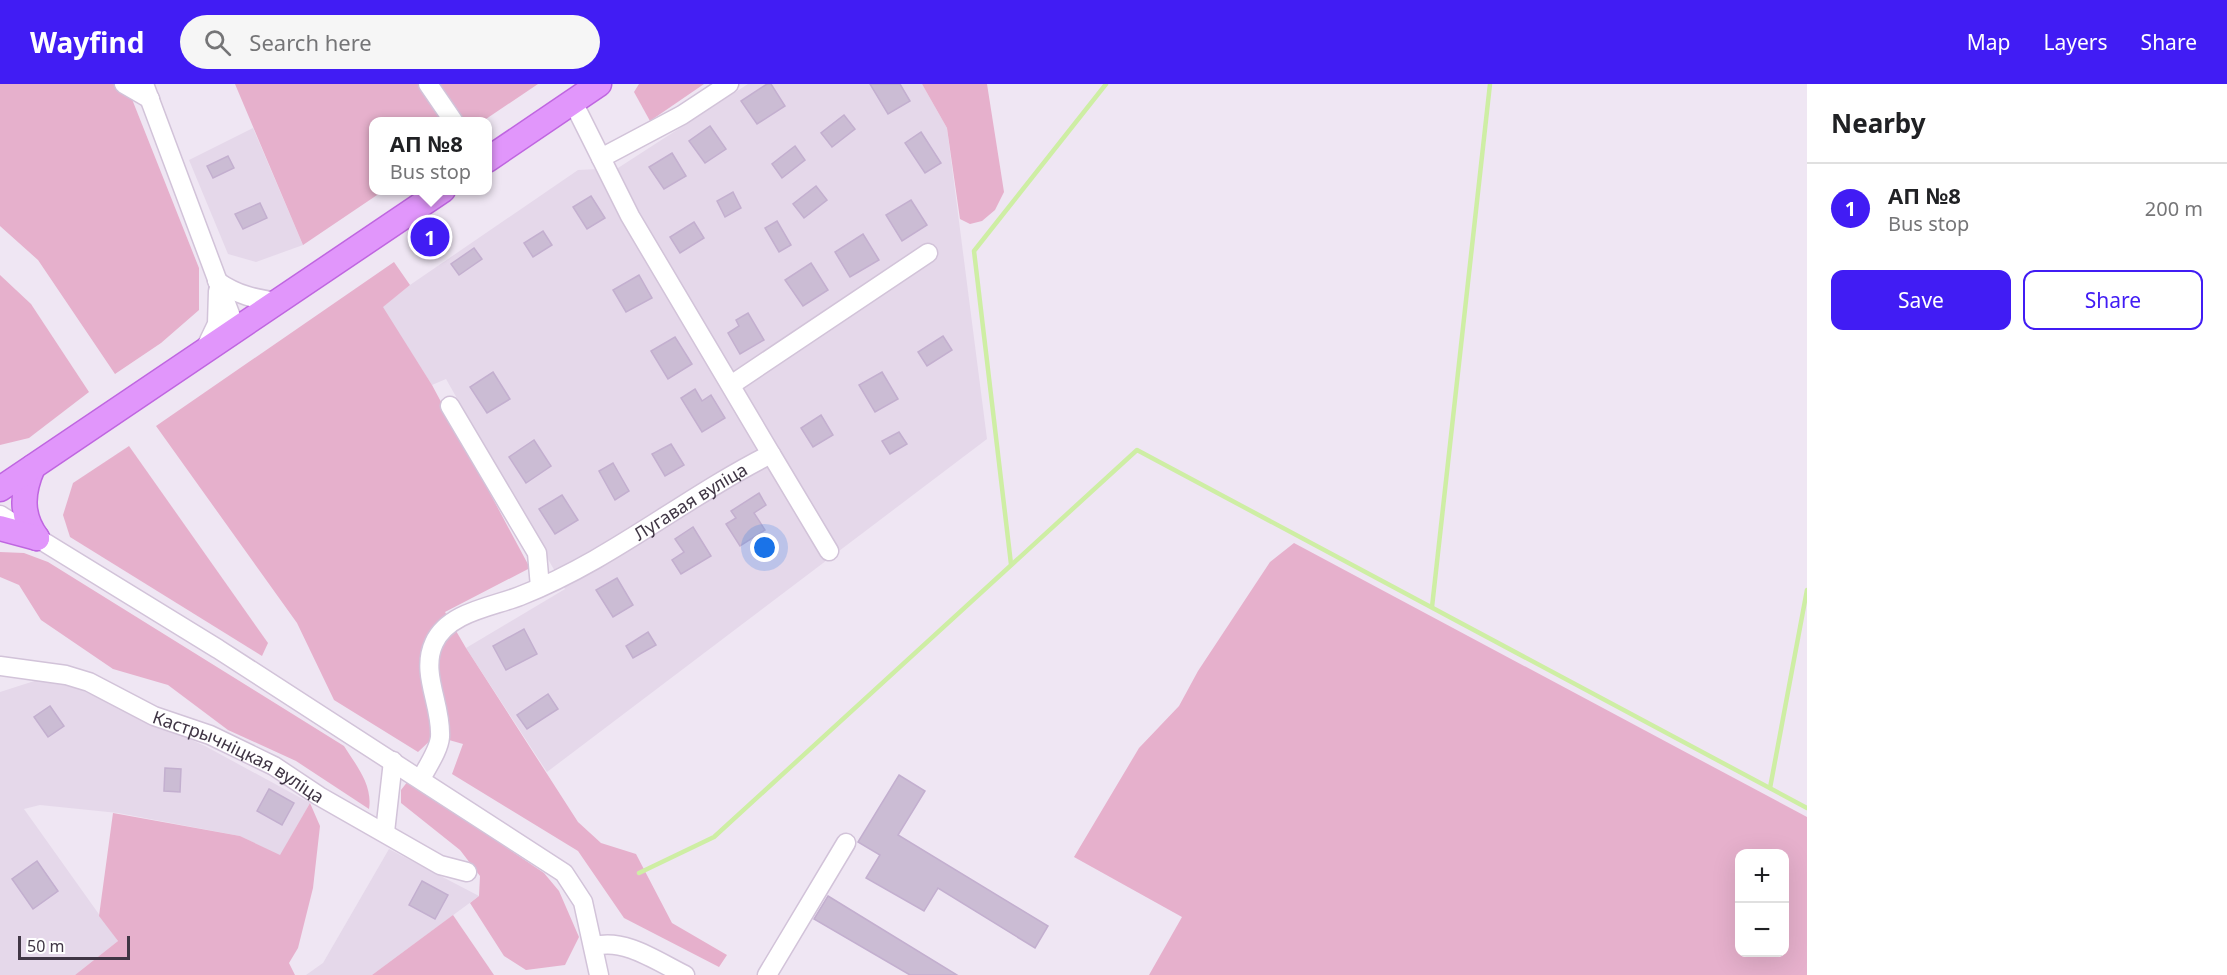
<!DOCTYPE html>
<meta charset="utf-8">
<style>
body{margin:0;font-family:"Noto Sans",sans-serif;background:#f6f6f6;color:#202124}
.controls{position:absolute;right:18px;bottom:18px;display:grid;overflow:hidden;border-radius:12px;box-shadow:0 6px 24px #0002}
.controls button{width:54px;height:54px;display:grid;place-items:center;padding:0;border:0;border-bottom:2px solid #e0e0e0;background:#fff;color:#202124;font:30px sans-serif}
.scale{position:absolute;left:18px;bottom:15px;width:112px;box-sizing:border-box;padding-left:6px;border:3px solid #403645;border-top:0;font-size:16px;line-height:21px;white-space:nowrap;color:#403645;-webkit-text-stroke:4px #fff;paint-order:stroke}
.you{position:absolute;left:765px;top:464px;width:21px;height:21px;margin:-15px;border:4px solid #fff;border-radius:50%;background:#1a73e8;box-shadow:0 0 0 9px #1a73e833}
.badge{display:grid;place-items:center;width:39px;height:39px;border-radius:50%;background:#411cf4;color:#fff;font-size:20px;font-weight:700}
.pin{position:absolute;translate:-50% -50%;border:3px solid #fff;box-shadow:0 2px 6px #0006}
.popup{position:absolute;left:369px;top:33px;width:123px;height:78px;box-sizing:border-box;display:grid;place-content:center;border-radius:12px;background:#fff;filter:drop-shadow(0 2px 4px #0005);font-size:20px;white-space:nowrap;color:#757577}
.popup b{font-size:22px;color:#202124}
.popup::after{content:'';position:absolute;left:50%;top:100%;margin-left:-12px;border:12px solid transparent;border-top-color:#fff}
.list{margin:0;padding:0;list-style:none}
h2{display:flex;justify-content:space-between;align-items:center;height:78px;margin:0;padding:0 24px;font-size:26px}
h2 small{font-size:20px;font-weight:400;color:#757577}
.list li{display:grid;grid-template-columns:39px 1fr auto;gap:18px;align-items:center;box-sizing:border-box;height:90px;padding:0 24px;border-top:2px solid #e0e0e0}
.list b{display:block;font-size:22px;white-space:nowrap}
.list p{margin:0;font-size:20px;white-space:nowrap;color:#757577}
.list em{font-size:20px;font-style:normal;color:#757577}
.actions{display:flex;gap:12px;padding:18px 24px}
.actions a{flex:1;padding:14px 0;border:2px solid #411cf4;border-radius:12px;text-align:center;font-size:21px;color:#411cf4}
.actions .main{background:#411cf4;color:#fff}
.icon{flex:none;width:33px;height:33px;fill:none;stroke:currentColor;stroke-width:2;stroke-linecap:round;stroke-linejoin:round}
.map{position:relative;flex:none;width:1807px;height:891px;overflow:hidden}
header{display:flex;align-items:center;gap:36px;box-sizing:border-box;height:84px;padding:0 30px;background:#411cf4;color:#fff}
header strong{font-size:28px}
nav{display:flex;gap:33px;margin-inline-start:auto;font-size:21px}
.search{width:420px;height:54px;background:#f6f6f6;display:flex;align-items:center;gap:15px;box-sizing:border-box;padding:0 21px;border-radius:33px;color:#757577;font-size:22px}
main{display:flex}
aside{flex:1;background:#fff}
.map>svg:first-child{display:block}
.residential{fill:#e5d8ea}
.green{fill:#e6b0cc;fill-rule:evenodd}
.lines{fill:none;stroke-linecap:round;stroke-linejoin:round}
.stream{stroke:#ceeea4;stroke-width:4.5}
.building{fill:#cbbcd4;stroke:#c3afcf;stroke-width:1.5}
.minor-casing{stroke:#d2c3d9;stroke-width:21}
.major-casing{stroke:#bf66e0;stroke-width:27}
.minor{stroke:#fff;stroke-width:18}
.major{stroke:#e196fb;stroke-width:24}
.labels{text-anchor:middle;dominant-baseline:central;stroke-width:5;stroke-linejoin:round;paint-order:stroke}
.street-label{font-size:18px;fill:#403645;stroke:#fff}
</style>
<header>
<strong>Wayfind</strong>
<div class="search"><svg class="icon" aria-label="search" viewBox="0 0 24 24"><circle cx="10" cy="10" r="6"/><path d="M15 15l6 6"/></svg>Search here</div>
<nav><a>Map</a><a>Layers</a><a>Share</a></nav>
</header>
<main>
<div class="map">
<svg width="1807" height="891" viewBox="0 0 1807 891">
<rect width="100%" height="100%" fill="#efe6f3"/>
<g class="residential">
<path d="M748,0H922L947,44L987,355L547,688L466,564L565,505L446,295L432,301L382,223L410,201L578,86L618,84Z"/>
<path d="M253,44L303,161L256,178L228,170L189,76Z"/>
<path d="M50,592L205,662L310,719L280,772L240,752L118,729L40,721L24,725L118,857L75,891H0V608Z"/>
<path d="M389,765L479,812L372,891H306L323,879Z"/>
</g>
<g class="green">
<path d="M0,0H126L199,184V226L161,259L115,290L38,176L0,142Z"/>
<path d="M235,0H538L483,37L373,38V106L383,107L303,161Z"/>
<path d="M639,0H704L650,37L634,8Z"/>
<path d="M922,0H987L1004,108L995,126L982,137L970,140L960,135L947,44Z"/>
<path d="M394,178L410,201L383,223L432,301L530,484L445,528L466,564L578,738L601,759L636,770L672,839L727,871L719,883L624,834L578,767L452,690L463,660L435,652L418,668L334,616L297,539L156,342Z"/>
<path d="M0,191L31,220L89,308L29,354L0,361Z"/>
<path d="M129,362L268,559L262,572L70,453L63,431L73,399Z"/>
<path d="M1294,459L1807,733V891H1149L1182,833L1074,773L1139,664L1179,622L1198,587L1270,478ZM1740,770H1784V868H1740Z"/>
<path d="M0,468L24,469L48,478L344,662C356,681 373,701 369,725L296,677L228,646L168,601L113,585L41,536L19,501L0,493Z"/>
<path d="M408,697L544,789L559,807L579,853L565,881L526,886L504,872L470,819L479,812L480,792L460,766L401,719V706Z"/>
<path d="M310,719L320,742L313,804L298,864L289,879L295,891H75L118,857L99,832L113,729L240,752L280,771Z"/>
<path d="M453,831L494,891H372Z"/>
</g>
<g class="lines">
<g class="stream">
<path d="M1011,480L974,167L1106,0"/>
<path d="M1432,523L1490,0"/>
<path d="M1770,704L1807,506"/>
<path d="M639,789L714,753L1137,366L1807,724"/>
</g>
</g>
<g class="building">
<path d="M767,0H771L785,22L757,40L741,17Z"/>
<path d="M870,0H900L910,17L888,30Z"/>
<path d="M844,31L855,45L832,63L821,49Z"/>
<path d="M710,42L726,65L705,79L689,57Z"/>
<path d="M921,48L941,79L925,89L905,59Z"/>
<path d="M795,62L805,76L782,94L772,80Z"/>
<path d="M672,69L686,92L664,105L649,83Z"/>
<path d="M228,72L234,84L213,94L207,82Z"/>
<path d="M816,102L827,116L804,134L793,120Z"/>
<path d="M733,108L741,124L725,133L717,117Z"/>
<path d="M591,112L605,134L587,145L573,123Z"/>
<path d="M911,116L927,141L902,157L886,131Z"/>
<path d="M260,119L267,134L243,145L235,130Z"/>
<path d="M777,137L791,161L779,168L765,144Z"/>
<path d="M694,138L704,154L680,169L670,153Z"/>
<path d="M543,147L552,161L533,173L524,159Z"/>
<path d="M863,150L879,176L850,193L835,168Z"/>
<path d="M474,164L482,175L459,191L451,180Z"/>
<path d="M811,179L828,206L803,222L785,196Z"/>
<path d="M639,191L652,214L626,228L613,206Z"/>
<path d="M748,229L764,256L740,270L728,249L739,242L736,236Z"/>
<path d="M943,252L952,266L927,282L918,268Z"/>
<path d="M675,253L692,280L668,295L651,267Z"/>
<path d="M493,288L510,315L487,329L470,303Z"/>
<path d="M882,288L898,315L875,328L859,301Z"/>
<path d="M695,305L702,317L711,311L725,334L702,348L681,314Z"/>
<path d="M821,331L833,351L813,363L801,344Z"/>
<path d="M899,348L907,360L890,370L882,357Z"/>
<path d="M534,356L551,382L526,399L509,373Z"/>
<path d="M671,360L684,381L665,392L652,370Z"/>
<path d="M613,379L629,407L615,416L599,387Z"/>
<path d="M759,409L766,421L754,429L765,446L740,462L726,440L736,434L731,427Z"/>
<path d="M562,411L578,436L555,450L539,425Z"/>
<path d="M693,443L711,472L681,490L672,476L684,468L675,455Z"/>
<path d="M617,494L633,521L613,533L596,506Z"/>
<path d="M524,545L537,570L506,586L493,562Z"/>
<path d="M648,548L656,561L633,574L626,562Z"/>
<path d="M548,610L558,625L527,645L517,631Z"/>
<path d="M50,622L64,642L48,653L34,633Z"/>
<path d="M165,684L181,685L180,708L164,707Z"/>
<path d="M899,691L925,707L898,751L1048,842L1035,864L938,804L924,827L866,794L880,771L858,758Z"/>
<path d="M269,705L294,719L282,741L257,727Z"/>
<path d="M37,777L58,807L33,825L12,795Z"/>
<path d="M422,797L448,811L435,835L409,821Z"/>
<path d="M828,812L957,891H910L814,835Z"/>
</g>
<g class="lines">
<g class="minor-casing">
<g id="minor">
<path d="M124,0L150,15"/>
<path d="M144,0L236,246"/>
<path d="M428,0L454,38"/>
<path d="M601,74L682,31L729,0"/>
<path d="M217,197C237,211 255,215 279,218"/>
<path d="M204,267L217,240L218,207"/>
<path d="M731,301L928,169"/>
<path d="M450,322L537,469L540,503"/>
<path d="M771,370L829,467"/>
<path d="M0,431L218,565L564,789L583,818L599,891"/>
<path id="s1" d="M0,582L66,591L89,598L154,632L210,651L274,682L319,712L440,781L467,788"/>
<path id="s2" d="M421,695C427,683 439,666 440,653C442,621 420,589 434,559C448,528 492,523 520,512C610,477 685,413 771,370L630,132L573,18"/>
<path d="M385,748L393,677"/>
<path d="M595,862C625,854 658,878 685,891"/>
<path d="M767,891L846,759"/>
</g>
</g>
<g class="major-casing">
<g id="major">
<path d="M487,76L599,0"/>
<path d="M33,383C22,408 20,431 37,454"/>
<path d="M0,405L443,106"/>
<path d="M0,444L37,454"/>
</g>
</g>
<use href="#minor" class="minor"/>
<use href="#major" class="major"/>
</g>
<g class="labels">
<g class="street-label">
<text stroke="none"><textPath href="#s2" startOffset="438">Лугавая вуліца</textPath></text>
<text stroke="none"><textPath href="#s1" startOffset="258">Кастрычніцкая вуліца</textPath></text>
</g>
</g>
</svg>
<div class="controls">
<button>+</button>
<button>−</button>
</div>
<div class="scale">50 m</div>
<div class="you"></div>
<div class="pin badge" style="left:430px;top:153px">1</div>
<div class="popup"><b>АП №8</b>Bus stop</div>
</div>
<aside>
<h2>Nearby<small></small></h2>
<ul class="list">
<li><span class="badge">1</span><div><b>АП №8</b><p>Bus stop</p></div><em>200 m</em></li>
</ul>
<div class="actions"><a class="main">Save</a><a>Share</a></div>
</aside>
</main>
